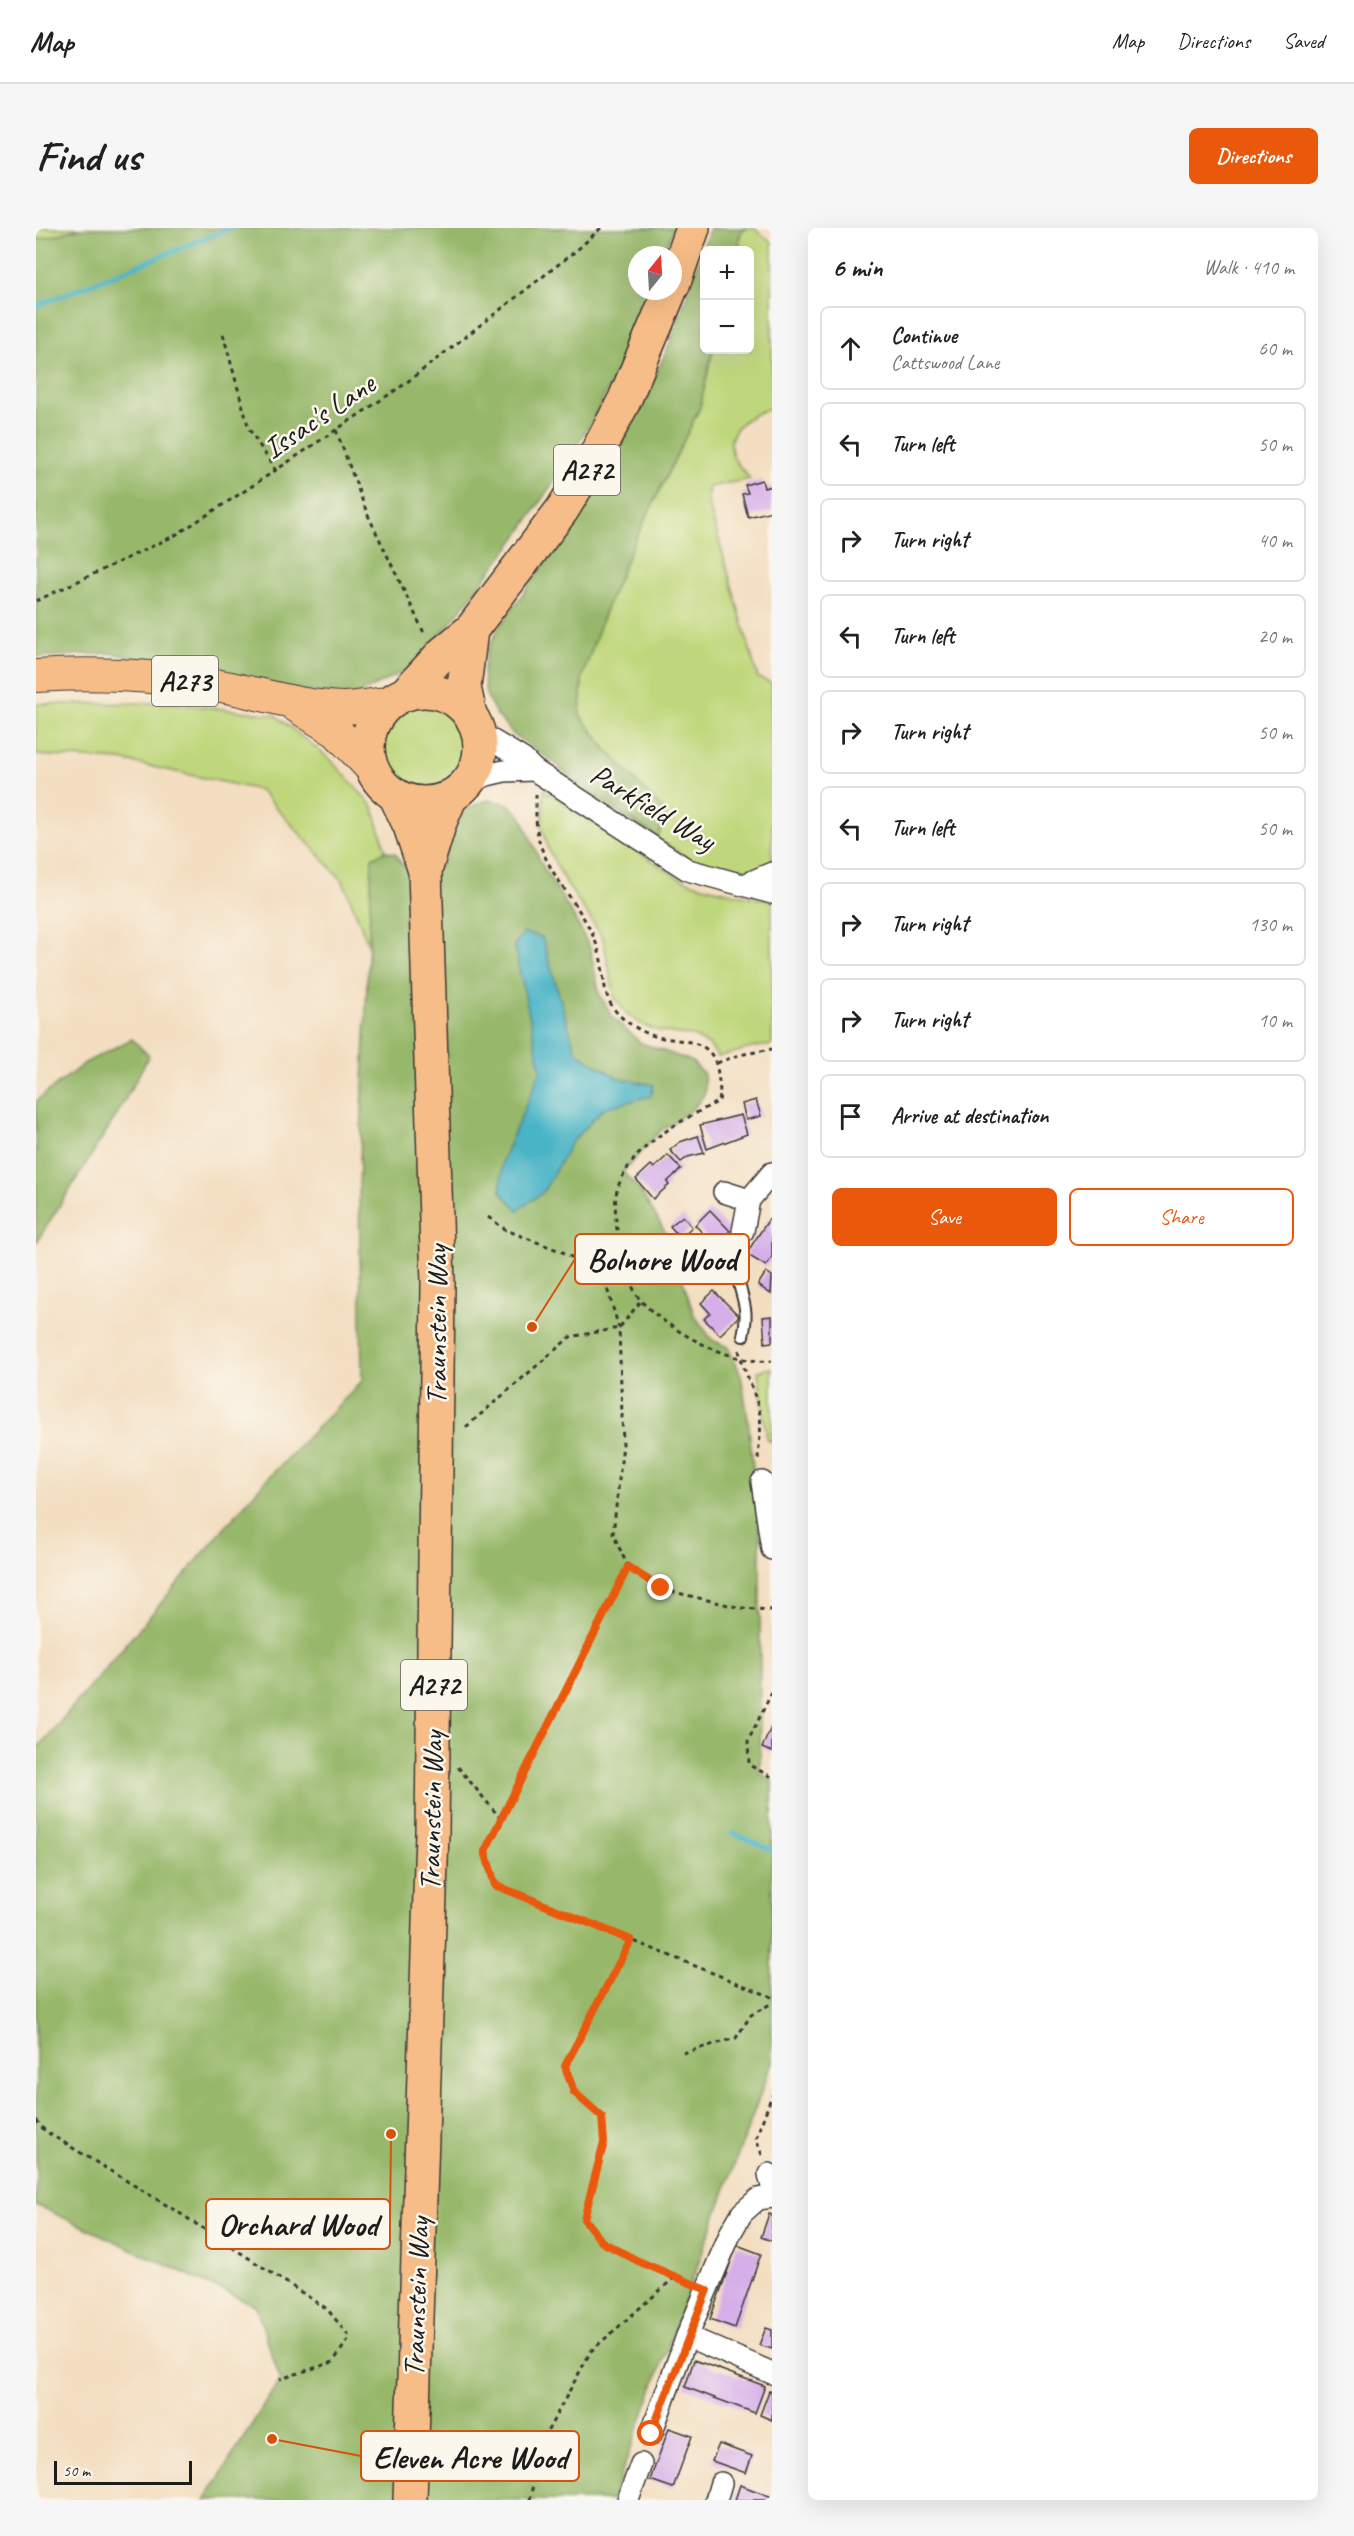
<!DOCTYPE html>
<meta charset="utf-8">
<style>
body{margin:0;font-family:Caveat,sans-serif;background:#f6f6f6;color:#202124}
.controls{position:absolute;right:18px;top:18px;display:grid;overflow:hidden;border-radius:9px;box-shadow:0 6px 24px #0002}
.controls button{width:54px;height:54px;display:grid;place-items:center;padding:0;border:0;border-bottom:2px solid #e0e0e0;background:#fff;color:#202124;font:30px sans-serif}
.compass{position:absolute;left:592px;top:18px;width:54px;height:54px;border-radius:50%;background:#fff;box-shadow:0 6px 24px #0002;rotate:18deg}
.scale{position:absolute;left:18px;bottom:15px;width:138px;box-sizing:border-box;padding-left:6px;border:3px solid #1c1c1c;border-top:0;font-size:16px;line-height:21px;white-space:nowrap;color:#1c1c1c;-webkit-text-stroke:4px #fbf7ec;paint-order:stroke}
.stop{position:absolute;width:18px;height:18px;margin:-14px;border:4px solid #ea580c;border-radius:50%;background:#fff}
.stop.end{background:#ea580c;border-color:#fff;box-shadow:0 2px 6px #0008}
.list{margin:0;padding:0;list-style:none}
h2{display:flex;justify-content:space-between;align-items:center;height:78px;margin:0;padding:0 24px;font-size:26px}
h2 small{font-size:20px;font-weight:400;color:#757577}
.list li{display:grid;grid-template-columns:39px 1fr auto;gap:18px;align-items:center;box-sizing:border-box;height:84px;margin:0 12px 12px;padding:0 12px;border:2px solid #e0e0e0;border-radius:9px}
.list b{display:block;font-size:22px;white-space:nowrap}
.list p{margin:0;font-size:20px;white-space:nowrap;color:#757577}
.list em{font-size:20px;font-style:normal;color:#757577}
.actions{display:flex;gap:12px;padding:18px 24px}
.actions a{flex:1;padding:14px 0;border:2px solid #ea580c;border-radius:9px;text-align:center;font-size:21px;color:#ea580c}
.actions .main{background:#ea580c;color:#fff}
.icon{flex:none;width:33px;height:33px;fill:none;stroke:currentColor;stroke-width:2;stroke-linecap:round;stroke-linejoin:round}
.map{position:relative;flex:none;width:736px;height:2272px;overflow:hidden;border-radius:9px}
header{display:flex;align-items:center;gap:36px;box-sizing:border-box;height:84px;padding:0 30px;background:#fff;border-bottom:2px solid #e0e0e0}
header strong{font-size:28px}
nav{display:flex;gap:33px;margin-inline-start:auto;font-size:21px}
.intro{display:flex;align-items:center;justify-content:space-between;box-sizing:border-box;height:144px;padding:0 36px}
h1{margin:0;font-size:42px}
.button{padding:15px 27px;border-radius:9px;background:#ea580c;color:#fff;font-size:21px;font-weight:700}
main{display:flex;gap:36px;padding:0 36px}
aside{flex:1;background:#fff;border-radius:9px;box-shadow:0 6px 24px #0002}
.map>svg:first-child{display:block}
.green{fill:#bfd77b;stroke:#6e7a4c;stroke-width:1.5}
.forest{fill:#97b86b;stroke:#5a6a44;stroke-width:1.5}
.water{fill:#49b4c6;stroke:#326871;stroke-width:1.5}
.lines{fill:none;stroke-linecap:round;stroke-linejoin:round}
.stream{stroke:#49b4c6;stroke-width:5}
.building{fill:#d6aee9}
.lane-casing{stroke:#3c3935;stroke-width:14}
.street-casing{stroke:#3c3935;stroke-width:24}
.primary-casing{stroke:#3c3935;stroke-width:34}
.highway-casing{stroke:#3c3935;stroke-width:36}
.path{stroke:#3c3935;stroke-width:3;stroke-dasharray:4.5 4.5;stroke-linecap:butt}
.lane{stroke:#fff;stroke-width:10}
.street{stroke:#fff;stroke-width:21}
.primary{stroke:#f7bd88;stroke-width:32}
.highway{stroke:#f7bd88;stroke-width:33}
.route{stroke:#ea580c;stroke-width:8}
.labels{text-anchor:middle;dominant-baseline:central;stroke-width:5;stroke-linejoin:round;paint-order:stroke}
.shield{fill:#fbf7ec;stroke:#5f5e5a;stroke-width:1.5}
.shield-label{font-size:28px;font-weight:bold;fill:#1c1c1c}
.street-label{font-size:30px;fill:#1c1c1c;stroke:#fbf7ec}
.leader{fill:none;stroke:#d4530e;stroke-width:2}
.callout-dot{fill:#d4530e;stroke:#fbf7ec;stroke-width:2}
.callout{fill:#fbf7ec;stroke:#d4530e;stroke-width:2}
.callout-label{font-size:32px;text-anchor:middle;font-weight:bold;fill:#1c1c1c}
</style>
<header>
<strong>Map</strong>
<nav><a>Map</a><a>Directions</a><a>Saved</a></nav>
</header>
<div class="intro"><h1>Find us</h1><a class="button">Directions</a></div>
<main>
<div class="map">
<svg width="736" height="2272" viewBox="0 0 736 2272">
<rect width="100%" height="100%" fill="#fbf7ec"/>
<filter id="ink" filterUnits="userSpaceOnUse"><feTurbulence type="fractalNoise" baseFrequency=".0167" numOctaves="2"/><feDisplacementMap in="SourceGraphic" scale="12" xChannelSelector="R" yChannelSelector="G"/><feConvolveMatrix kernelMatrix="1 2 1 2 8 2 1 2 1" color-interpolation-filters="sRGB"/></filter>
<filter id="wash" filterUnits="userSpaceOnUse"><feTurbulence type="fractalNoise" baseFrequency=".008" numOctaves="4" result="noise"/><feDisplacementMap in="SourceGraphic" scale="24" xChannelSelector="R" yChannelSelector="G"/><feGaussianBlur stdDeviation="1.35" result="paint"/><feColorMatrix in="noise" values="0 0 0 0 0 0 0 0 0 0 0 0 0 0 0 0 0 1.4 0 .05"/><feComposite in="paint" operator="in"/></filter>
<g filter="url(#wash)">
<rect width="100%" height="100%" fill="#f3dec1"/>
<g class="green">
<path d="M0,0H46L0,12Z"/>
<path d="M712,0H717L736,14V180C714,186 687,201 697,228C700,236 709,244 714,251L672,259V274L722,450L736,455V637L709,646H694L659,635L522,546L525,541L548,559L622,608L569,520L544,487L546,450L568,386L594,323L664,179L677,122H714V22H704L703,11L706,2Z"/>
<circle cx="387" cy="519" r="45"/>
<path d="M135,475L239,487L296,533L337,579L350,623L336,630L333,718L307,653L224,562L85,532L0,527V476Z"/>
<path d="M508,562L641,649C672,662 703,666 736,673V817L719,819L682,829L673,817L657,808L623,803L607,797L591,786L579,770L567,710L529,653L513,623L506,599Z"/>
<path d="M736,1140V1214L731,1212L722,1143Z"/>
</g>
<g class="forest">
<path d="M46,0H637L628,27H601V63H616L599,106L558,189L533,230L481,309L410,400L373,441L320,467L268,463L75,425L0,429V12Z"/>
<path d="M674,0H712L706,2L703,11L704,22H668V122H677L664,179L594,323L568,386L546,450L544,487L569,520L630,585L622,609L548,559L515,532L477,506L461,487L450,467L447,445L451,423L464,398L548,281L605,179L634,115Z"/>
<path d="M453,572L472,576L485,588L506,637L539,691L554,720L563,765L577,790L605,815L655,833L668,846L669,865L658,880L623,904L587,944L605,964L634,1012L658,1087L676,1112L692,1119L705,1147L712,1191L724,1306V1545L736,1552V1834L576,2272H169L244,2151L220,2078L0,1977V1522L227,1255L326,1153L323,958L336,630L350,623L360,626L366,637L406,638C416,605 415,581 453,572Z"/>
<path d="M96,811L113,828L80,888L0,1015V873L49,835Z"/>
</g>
<path class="water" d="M488,705L506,709L540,824L582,850L618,857L615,868L568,880L535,915L507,964L482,982L465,964L466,933L505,842L478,717Z"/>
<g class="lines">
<g class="stream">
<path d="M0,78L195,0"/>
<path d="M697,1605L736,1622"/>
</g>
</g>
<g id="blocks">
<g class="building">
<path d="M726,252L728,260L736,258V283L712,289L706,266L712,265L709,257Z"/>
<path d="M720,872L725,888L710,892L706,876Z"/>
<path d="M705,887L711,906L671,921L664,897Z"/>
<path d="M662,908L668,925L652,929L645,934L634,922L644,914Z"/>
<path d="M632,927L645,941L631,954L633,957L617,971L600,951L615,937L618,940Z"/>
<path d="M674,982L694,1003L678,1017L659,997Z"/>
<path d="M647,988L656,999L644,1010L634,998Z"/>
<path d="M733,991L736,992V1029L730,1038L710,1026Z"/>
<path d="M730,1044L736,1048L735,1066L722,1057Z"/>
<path d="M678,1063L703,1088L684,1107L668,1091L674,1085L665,1075Z"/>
<path d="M736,1088V1114L729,1115L727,1089Z"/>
<path d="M736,1497V1524L726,1520Z"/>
<path d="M733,1986L736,1987V2013L725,2009Z"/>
<path d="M701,2017L725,2026L699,2100L674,2091Z"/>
<path d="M730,2100L736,2102V2121L723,2117Z"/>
<path d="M658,2132L729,2158L719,2185L649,2159Z"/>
<path d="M733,2163L736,2164V2192L724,2187Z"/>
<path d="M633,2200L656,2208L637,2260L614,2252Z"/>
<path d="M683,2216L716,2228L710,2245L676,2233Z"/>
<path d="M704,2257L736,2269V2272H699Z"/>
</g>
</g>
</g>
<g filter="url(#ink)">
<use href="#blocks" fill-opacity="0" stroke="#3c3935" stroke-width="1.5"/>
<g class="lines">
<g class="lane-casing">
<path id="lane" d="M707,1003C704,1017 699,1030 701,1045C705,1072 714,1078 707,1108"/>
</g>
<g class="street-casing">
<g id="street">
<path d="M442,504L487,531L498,542L652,642L736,665"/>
<path d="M430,556L451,547L468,543L498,542"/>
<path d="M708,657L736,645"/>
<path d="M688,964L713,972"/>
<path d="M707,1003L713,972L736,945"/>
<path d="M726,1254L736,1321"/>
<path d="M733,1946L736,1959"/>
<path d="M651,2108L736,2145"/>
<path d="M615,2206L651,2108L695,2004L706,1985L722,1971L736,1969"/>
<path d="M592,2272L605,2236"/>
<path d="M680,2272L685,2255"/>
</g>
</g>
<g class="primary-casing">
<g id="primary">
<path d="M0,448C57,444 112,447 168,455C215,462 260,479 307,480C322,480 338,476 353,475"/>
<path d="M260,478L301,504L337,542"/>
</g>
</g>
<g class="highway-casing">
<g id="highway">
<path d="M637,57L657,0"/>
<circle cx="388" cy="519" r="56"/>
<path d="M369,466L407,425L435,402L526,282L558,230L588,173L634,63"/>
<path d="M434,487L428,459L435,402"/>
<path d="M359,567L374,598L389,643"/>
<path d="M374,2272L396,1605L402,1055L389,643L404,594L415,568"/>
</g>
</g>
<g class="path">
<path d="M187,106L213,201L240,243"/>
<path d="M300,202L331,285L389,407"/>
<path d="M0,373L138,308L210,262L366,158L541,22L565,0"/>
<path d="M500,566C500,583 499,599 504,616C517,655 552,684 563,724C571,752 563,772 590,793C601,801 614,808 627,810C653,814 678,812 682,846C683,855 685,863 683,873C645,893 601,914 583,956C572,980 588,1055 606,1074C634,1103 695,1137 736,1133"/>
<path d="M681,835L703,827L736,821"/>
<path d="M452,989L470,1002L529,1025L568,1050L583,1100L587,1216L577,1306L592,1339L625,1361L705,1380L736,1382"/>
<path d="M703,1122C707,1142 718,1161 723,1182C727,1200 722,1216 722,1235"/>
<path d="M430,1199L534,1109L583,1100L605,1073"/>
<path d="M592,1339L449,1623L459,1657L736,1769"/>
<path d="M736,1464L712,1513L713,1537L736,1549"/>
<path d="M422,1539L465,1591"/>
<path d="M595,1712L529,1838L538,1864L566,1889L568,1914L548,1991L566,2014L602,2033L652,2055"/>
<path d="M647,1825L700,1810L715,1787L736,1775"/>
<path d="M0,1892L9,1903L145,1986L291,2081L314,2109L297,2134L244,2151"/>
<path d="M726,1927L720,1910L736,1867"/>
<path d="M494,2272L504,2217L555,2123L639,2049"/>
</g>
<use href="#lane" class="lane"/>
<use href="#street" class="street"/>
<use href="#primary" class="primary"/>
<use href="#highway" class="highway"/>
</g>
</g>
<g class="lines" filter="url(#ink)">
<path class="route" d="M615,2206L671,2062L602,2033L566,2014L548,1991L568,1914L566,1889L538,1864L529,1838L595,1712L459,1657L449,1623L592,1339L625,1360"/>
</g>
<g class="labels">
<g class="shield">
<rect x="518" y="217" width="66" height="50" rx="4.5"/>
<rect x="116" y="428" width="66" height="50" rx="4.5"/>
<rect x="365" y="1432" width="66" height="50" rx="4.5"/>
</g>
<g class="shield-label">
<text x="551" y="242">A272</text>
<text x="149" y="453">A273</text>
<text x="398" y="1457">A272</text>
</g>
<g class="street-label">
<text transform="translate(283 188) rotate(-34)">Issac's Lane</text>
<text transform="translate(617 579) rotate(31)">Parkfield Way</text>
<text transform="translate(400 1097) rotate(-90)">Traunstein Way</text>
<text transform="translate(395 1583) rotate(-89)">Traunstein Way</text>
<text transform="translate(380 2069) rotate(-88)">Traunstein Way</text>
</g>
</g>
<path class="leader" d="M496 1099L539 1031M355 1906L354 1996M236 2211L325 2228"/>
<g class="callout-dot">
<circle cx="496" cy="1099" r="6"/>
<circle cx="355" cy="1906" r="6"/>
<circle cx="236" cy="2211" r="6"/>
</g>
<g class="callout">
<rect x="539" y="1006" width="174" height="50" rx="6"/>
<rect x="170" y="1971" width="184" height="50" rx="6"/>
<rect x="325" y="2203" width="218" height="50" rx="6"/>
</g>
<g class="callout-label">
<text x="626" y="1042">Bolnore Wood</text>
<text x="262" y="2007">Orchard Wood</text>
<text x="434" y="2240">Eleven Acre Wood</text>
</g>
</svg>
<div class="controls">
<button>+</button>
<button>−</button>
</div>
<svg class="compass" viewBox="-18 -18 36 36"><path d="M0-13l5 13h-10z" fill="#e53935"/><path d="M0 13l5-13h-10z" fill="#757577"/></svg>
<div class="scale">50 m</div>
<div class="stop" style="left:615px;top:2206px"></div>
<div class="stop end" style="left:625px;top:1360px"></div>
</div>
<aside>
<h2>6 min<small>Walk · 410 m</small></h2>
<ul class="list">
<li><svg class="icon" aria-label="ahead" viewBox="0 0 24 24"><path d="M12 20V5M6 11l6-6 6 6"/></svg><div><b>Continue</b><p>Cattswood Lane</p></div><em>60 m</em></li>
<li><svg class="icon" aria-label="left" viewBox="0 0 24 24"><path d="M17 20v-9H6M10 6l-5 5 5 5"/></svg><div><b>Turn left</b></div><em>50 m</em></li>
<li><svg class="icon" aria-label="right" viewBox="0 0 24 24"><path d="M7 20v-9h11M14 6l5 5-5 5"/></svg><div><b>Turn right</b></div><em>40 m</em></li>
<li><svg class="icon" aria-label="left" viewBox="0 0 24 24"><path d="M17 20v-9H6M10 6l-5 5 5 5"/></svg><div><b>Turn left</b></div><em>20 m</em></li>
<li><svg class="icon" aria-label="right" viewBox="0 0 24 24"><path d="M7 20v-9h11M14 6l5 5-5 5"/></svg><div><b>Turn right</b></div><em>50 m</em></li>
<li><svg class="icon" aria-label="left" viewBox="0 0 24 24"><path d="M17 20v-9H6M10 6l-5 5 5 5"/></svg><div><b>Turn left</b></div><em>50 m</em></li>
<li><svg class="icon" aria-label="right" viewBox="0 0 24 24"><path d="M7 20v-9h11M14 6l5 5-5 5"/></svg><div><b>Turn right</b></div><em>130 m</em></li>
<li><svg class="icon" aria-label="right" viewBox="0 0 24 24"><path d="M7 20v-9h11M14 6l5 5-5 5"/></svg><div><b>Turn right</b></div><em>10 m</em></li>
<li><svg class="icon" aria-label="arrive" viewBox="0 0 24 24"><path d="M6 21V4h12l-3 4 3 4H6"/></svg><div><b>Arrive at destination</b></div></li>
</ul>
<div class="actions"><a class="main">Save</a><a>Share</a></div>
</aside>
</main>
